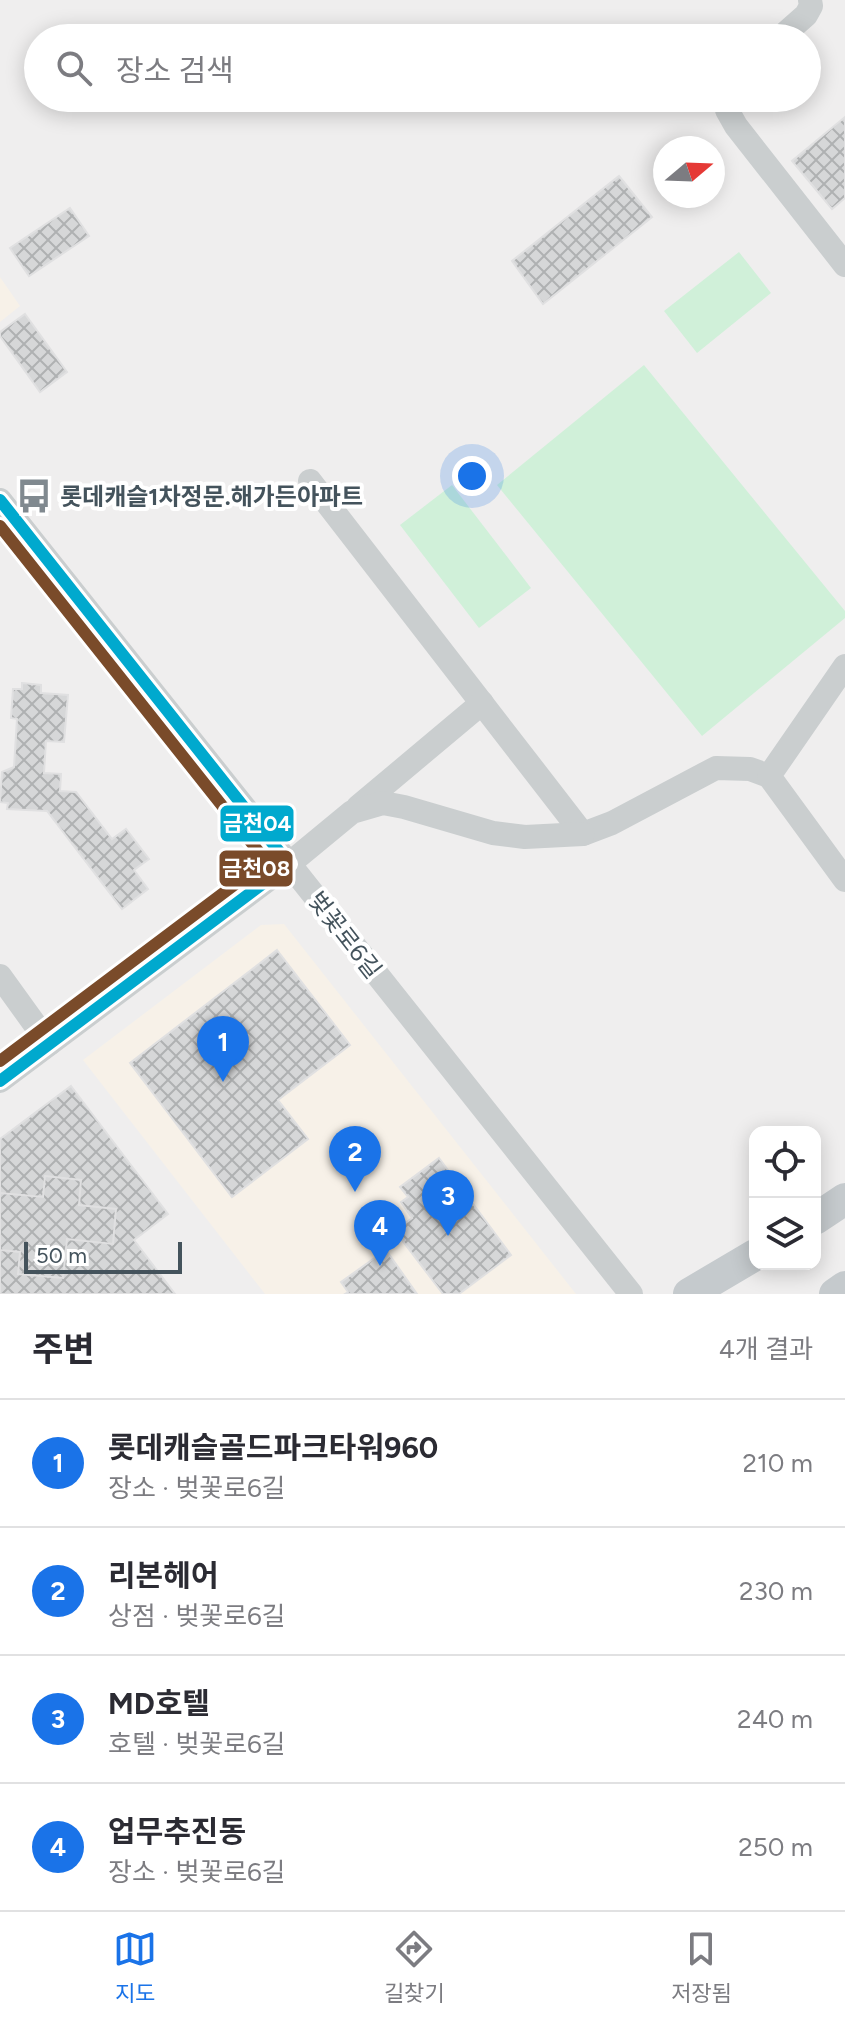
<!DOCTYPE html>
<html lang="ko">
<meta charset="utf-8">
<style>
body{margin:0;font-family:Figtree,"Noto Sans KR",sans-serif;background:#f7f7f7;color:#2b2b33}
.controls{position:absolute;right:24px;bottom:24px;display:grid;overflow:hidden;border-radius:16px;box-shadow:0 4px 20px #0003}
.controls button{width:72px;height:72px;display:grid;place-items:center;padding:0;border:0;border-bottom:2px solid #e1e1e2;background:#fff;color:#2b2b33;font:40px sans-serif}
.compass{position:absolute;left:653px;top:136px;width:72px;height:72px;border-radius:50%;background:#fff;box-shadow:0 4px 20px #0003;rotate:71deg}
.scale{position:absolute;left:24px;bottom:20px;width:158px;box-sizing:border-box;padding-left:8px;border:4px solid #44535c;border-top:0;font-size:22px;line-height:28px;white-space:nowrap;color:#44535c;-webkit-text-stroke:6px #fff;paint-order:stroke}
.you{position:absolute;left:472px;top:476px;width:28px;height:28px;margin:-20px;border:6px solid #fff;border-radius:50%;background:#1a73e8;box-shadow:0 0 0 12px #1a73e833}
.badge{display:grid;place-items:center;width:52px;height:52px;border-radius:50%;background:#1a73e8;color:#fff;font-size:26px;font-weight:700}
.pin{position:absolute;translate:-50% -66px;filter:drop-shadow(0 2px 4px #0008)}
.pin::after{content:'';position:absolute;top:42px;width:28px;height:24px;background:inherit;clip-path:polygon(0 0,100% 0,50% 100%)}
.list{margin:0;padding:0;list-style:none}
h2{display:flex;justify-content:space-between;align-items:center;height:104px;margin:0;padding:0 32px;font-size:34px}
h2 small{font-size:26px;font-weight:400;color:#7c7c81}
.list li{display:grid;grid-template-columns:52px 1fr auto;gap:24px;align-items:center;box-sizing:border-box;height:128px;padding:0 32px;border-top:2px solid #e1e1e2}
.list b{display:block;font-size:30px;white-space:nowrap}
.list p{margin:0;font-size:26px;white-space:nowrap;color:#7c7c81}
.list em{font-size:26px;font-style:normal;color:#7c7c81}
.icon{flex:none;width:44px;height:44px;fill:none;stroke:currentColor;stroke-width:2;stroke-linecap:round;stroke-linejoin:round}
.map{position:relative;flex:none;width:845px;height:1294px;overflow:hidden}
.search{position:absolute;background:#fff;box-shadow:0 4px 20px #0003;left:24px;right:24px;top:24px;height:88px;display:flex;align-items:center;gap:20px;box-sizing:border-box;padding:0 28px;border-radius:44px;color:#7c7c81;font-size:30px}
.sheet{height:616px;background:#fff}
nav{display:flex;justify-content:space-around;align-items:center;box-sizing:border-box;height:112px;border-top:2px solid #e1e1e2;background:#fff;font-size:22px;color:#7c7c81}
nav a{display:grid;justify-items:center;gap:4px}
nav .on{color:#1a73e8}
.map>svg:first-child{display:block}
.commercial{fill:#f7f1e8}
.garden{fill:#d0f0d9}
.building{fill:url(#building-cross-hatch);stroke:#e0e0e1;stroke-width:2}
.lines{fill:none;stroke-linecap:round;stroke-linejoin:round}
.minor{stroke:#cacecf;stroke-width:24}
.major{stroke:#c5cacd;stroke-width:32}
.bus-1-casing{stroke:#fff;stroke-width:18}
.bus-2-casing{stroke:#fff;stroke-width:18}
.bus-1{stroke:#00a9ce;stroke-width:12}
.bus-2{stroke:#7a4b2a;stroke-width:12}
.labels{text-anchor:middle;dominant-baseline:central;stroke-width:8;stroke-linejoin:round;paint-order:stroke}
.poi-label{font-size:24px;font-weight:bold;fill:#44535c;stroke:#fff;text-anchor:start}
.street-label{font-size:24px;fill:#44535c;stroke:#fff}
.line-badge{stroke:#fff;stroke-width:3}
.badge-label{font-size:22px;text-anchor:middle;font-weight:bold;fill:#fff}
</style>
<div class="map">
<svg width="845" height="1294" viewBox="0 0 845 1294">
<defs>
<pattern id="building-cross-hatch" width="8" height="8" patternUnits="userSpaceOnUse" patternTransform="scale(2)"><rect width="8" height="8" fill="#d6d7d8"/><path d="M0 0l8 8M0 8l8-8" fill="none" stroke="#afb1b2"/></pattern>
</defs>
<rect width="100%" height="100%" fill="#efeeee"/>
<g class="commercial">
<path d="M0,277L20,306L0,322Z"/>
<path d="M284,924L576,1294H265L83,1060L261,925Z"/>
</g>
<g class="garden">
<path d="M739,252L771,293L697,353L664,311Z"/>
<path d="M644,365L845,611V618L702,736L497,485Z"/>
<path d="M452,485L531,588L479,628L400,525Z"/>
</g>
<g class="building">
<path d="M845,117V198L832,209L792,161Z"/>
<path d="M619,176L652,217L543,304L512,261Z"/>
<path d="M70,208L89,236L29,276L10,248Z"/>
<path d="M25,314L67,372L40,392L0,336V332Z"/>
<path d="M22,683L41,685V693L68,695L64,742L46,741L44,773L61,774L60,791L76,792L112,839L126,829L149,859L134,870L148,889L122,909L47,811L7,809L8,803L0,802L2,772L14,767L17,719L11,718L13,689H22Z"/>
<path d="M277,950L350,1045L278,1100L308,1139L232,1197L130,1063Z"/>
<path d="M71,1086L168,1214L134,1240L175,1294H0V1139Z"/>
<path d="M439,1158L511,1255L459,1294H443L395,1231L412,1218L401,1202L408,1197L400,1187Z"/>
<path d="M45,1176L81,1180L79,1205L116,1209L113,1244L67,1239L63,1278L18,1274L20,1252L0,1250V1193L43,1197Z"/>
<path d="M386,1250L417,1294H345L348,1292L341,1282Z"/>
</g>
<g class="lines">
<g class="minor">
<path d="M780,38L806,15L811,6L810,0"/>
<path d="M727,98V110L736,126L845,265"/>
<path d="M310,481L583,834L612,823L716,768L750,769L769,776"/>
<path d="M0,500L631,1294"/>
<path d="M845,666L769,776L845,880"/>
<path d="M358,807L482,703"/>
<path d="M0,976L49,1044"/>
<path d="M0,1081L289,864L352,812L383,803L404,807L493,833L525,837L583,834"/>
</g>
<g class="major">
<path d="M815,1219L845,1199"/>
<path d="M689,1294L755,1255"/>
<path d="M835,1294L845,1287"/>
</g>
<g class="bus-1-casing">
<path id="bus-1" d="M0,500L289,864L0,1081"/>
</g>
<g class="bus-2-casing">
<path id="bus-2" d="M0,526L266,861L0,1061"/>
</g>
<use href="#bus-1" class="bus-1"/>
<use href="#bus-2" class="bus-2"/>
</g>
<defs>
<g id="bus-bare" transform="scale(2.76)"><path d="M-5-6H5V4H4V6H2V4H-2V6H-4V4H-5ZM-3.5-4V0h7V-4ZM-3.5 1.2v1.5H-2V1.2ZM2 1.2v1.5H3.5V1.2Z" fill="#80898f" stroke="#fff" stroke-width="2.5" paint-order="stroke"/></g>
</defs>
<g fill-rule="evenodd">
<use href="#bus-bare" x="34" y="496"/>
</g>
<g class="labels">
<g class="poi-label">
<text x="60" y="496">롯데캐슬1차정문.해가든아파트</text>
</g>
<g class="street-label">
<text transform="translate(345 935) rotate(52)">벚꽃로6길</text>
</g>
</g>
<g class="line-badge">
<rect x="219" y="804" width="76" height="39" rx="8" fill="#00a9ce"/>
<rect x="218" y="849" width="76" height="39" rx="8" fill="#7a4b2a"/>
</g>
<g class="badge-label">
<text x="257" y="831">금천04</text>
<text x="256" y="876">금천08</text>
</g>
</svg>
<div class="controls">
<button><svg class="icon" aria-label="locate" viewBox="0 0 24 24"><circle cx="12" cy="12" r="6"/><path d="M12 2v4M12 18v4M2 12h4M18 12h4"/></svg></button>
<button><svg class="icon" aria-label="layers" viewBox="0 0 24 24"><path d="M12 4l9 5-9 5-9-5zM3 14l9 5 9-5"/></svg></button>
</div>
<svg class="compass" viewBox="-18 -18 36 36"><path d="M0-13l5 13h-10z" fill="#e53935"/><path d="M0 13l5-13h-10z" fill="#7c7c81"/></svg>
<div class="scale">50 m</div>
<div class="you"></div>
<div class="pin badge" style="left:223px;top:1082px">1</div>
<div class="pin badge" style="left:355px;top:1192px">2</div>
<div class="pin badge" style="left:448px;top:1236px">3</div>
<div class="pin badge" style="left:380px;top:1266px">4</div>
<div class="search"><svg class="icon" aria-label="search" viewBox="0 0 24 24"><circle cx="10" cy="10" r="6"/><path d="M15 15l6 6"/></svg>장소 검색</div>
</div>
<section class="sheet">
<h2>주변<small>4개 결과</small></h2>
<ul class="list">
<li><span class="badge">1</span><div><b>롯데캐슬골드파크타워960</b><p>장소 · 벚꽃로6길</p></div><em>210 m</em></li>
<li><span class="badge">2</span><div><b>리본헤어</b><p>상점 · 벚꽃로6길</p></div><em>230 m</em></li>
<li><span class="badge">3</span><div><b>MD호텔</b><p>호텔 · 벚꽃로6길</p></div><em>240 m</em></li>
<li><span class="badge">4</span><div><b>업무추진동</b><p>장소 · 벚꽃로6길</p></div><em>250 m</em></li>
</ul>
</section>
<nav>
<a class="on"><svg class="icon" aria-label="map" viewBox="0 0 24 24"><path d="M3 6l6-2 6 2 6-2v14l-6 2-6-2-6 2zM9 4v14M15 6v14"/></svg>지도</a>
<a><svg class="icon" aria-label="directions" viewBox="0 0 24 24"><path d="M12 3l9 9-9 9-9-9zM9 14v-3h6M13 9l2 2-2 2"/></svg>길찾기</a>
<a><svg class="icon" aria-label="saved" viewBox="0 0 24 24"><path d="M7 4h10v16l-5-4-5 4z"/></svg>저장됨</a>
</nav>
